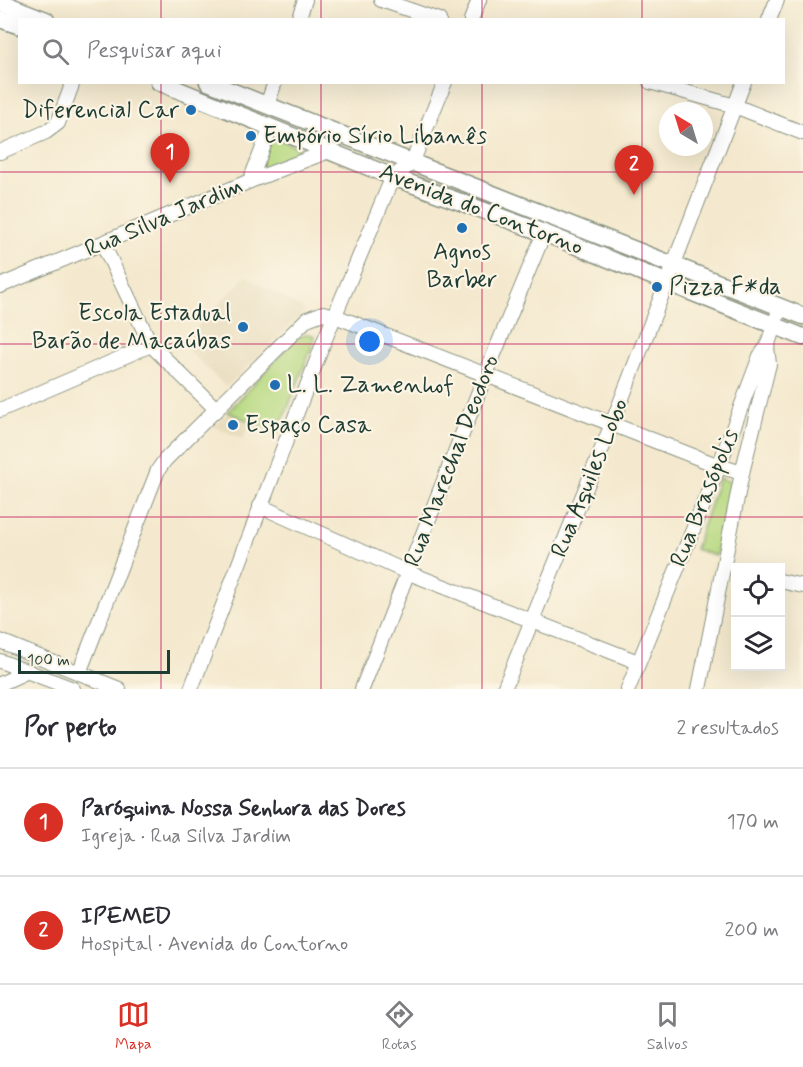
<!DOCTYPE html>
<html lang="pt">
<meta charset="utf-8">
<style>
body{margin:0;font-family:Mynerve,sans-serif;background:#f2f2f3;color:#2b2b33}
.controls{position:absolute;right:18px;bottom:18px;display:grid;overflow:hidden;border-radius:0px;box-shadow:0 6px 24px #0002}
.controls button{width:54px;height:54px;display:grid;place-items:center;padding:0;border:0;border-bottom:2px solid #e1e1e2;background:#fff;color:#2b2b33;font:30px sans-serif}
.compass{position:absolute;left:659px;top:102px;width:54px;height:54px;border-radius:50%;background:#fff;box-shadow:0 6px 24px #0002;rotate:322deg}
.scale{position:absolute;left:18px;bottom:15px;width:152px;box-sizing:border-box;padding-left:6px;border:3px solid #1f3d34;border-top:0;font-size:16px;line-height:21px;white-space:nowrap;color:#1f3d34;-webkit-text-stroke:4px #fcf5e5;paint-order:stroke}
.you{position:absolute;left:370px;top:342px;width:21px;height:21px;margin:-15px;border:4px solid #fff;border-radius:50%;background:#1a73e8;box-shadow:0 0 0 9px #1a73e833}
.badge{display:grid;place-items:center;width:39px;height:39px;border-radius:50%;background:#d93025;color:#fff;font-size:20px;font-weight:700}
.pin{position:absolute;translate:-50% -50px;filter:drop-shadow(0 2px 3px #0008)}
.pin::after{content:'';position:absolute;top:32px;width:21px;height:18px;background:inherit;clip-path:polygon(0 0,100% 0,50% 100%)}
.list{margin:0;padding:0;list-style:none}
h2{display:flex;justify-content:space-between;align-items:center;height:78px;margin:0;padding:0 24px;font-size:26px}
h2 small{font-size:20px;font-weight:400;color:#7c7c81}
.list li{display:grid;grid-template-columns:39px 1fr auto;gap:18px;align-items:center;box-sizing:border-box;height:108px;padding:0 24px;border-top:2px solid #e1e1e2}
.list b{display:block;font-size:22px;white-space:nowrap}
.list p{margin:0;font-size:20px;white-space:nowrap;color:#7c7c81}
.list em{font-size:20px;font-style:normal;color:#7c7c81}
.icon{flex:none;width:33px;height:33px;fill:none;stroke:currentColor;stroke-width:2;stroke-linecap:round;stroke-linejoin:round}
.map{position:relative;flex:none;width:803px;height:689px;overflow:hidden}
.search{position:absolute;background:#fff;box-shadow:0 6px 24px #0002;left:18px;right:18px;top:18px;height:66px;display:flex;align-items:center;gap:15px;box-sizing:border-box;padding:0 21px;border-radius:0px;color:#7c7c81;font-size:22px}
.sheet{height:294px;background:#fff}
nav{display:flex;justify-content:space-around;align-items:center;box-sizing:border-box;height:84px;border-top:2px solid #e1e1e2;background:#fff;font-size:16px;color:#7c7c81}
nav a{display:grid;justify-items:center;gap:3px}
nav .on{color:#d93025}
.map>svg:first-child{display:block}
.built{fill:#e6daba}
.green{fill:#b7d981;stroke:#6b8b5a;stroke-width:1.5}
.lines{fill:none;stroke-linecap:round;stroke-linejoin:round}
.minor-casing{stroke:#8a9381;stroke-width:16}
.major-casing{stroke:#8a9381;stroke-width:19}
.minor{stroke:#fff;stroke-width:14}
.major{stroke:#fff;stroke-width:16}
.grid{fill:none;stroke:#c2185b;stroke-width:1.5;stroke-opacity:0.55}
.poi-dot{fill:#1f6fb2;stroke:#fcf5e5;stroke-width:2}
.labels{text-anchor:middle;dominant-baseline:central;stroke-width:4.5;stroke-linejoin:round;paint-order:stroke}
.poi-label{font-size:24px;fill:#1f3d34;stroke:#fcf5e5;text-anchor:start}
.street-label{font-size:24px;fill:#1f3d34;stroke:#fcf5e5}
</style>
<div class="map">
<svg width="803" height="689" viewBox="0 0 803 689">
<rect width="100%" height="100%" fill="#fcf5e5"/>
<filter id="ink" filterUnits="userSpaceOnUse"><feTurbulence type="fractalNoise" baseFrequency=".0167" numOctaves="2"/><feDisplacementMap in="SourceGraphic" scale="12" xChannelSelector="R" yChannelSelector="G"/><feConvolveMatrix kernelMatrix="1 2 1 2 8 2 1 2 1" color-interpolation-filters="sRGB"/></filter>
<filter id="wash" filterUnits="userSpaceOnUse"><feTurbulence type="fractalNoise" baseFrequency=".008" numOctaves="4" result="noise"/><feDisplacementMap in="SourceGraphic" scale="24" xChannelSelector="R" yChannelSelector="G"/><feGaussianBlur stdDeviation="1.35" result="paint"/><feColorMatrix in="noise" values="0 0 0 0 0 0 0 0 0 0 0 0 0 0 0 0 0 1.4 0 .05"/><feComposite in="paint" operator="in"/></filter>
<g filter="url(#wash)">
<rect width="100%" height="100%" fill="#f4e9ce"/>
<g class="built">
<path d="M246,276L306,311L226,387L181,343Z"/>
<path d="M228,412L250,422L243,439L214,427Z"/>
</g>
<g class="green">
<path d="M272,136L311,154L257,175Z"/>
<path d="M306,334L313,335L315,338L278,433L228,412L294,340Z"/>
<path d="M719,478L732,483L716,556L695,549Z"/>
</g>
</g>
<g filter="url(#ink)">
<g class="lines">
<g class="minor-casing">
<g id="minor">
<path d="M381,0L439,20"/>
<path d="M298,20L305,0"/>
<path d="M471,20L479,0"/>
<path d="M769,20L777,0"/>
<path d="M650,82L735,106L803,133"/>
<path d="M267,105L275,82"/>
<path d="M0,152L46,132L58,123L73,82"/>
<path d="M250,181L271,127"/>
<path d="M103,244L151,345L217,410"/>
<path d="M0,286L250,181L329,151"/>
<path d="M0,410L151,345"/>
<path d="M260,506L409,573L638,662"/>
<path d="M780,581L803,586"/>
<path d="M0,641L119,689"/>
<path d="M0,661L73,689"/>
<path d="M79,673L158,470L165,460L307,319L323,313L335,316L719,466L742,473"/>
<path d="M0,684L28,671"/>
<path d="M191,689L325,339L388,188L393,177L412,163L445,82"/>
<path d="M362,689L485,376L544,233"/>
<path d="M504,689L612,424L744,82"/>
<path d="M628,689L719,466L760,356L767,347L780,307"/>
<path d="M699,689L742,473L769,364L767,347"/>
</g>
</g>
<g class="major-casing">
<g id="major">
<path d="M0,2L46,20"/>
<path d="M0,19L20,26"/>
<path d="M159,82L393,177L544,233L803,337"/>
<path d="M208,82L803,316"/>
</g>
</g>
<use href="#minor" class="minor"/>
<use href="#major" class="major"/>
</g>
</g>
<path class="grid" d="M161,0V20M321,0V20M482,0V20M642,0V20M161,82V689M321,82V689M482,82V689M642,82V689M0,172H803M0,344H803M0,517H803"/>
<g class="poi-dot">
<circle cx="191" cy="110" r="6"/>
<circle cx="251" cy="136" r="6"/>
<circle cx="462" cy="228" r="6"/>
<circle cx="657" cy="287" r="6"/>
<circle cx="243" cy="327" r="6"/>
<circle cx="275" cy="385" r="6"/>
<circle cx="233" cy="425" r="6"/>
</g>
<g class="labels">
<g class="poi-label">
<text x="179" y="110" text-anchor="end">Diferencial Car</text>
<text x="263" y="136">Empório Sírio Libanês</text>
<text x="462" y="252" text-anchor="middle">Agnos<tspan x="462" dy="28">Barber</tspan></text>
<text x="669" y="287">Pizza F*da</text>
<text x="231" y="313" text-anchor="end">Escola Estadual<tspan x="231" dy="28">Barão de Macaúbas</tspan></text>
<text x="287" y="385">L. L. Zamenhof</text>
<text x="245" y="425">Espaço Casa</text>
</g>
<g class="street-label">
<text transform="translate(481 210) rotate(21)">Avenida do Contorno</text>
<text transform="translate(164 218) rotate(-23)">Rua Silva Jardim</text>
<text transform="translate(452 461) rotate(-69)">Rua Marechal Deodoro</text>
<text transform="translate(590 478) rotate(-68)">Rua Aquiles Lobo</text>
<text transform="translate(705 498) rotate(-68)">Rua Brasópolis</text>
</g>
</g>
</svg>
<div class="controls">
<button><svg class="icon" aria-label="locate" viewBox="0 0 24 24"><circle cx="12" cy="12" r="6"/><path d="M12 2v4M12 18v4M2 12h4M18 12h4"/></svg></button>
<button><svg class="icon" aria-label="layers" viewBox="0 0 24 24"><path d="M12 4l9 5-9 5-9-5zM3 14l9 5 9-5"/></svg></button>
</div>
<svg class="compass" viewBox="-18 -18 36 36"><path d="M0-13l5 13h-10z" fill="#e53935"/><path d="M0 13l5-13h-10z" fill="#7c7c81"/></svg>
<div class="scale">100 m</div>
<div class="you"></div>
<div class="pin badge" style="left:170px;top:183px">1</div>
<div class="pin badge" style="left:634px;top:195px">2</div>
<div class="search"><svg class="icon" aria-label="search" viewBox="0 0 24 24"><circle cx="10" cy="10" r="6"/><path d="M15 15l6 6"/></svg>Pesquisar aqui</div>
</div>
<section class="sheet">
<h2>Por perto<small>2 resultados</small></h2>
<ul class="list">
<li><span class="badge">1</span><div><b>Paróquina Nossa Senhora das Dores</b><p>Igreja · Rua Silva Jardim</p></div><em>170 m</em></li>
<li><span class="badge">2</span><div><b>IPEMED</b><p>Hospital · Avenida do Contorno</p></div><em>200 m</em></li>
</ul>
</section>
<nav>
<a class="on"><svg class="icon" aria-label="map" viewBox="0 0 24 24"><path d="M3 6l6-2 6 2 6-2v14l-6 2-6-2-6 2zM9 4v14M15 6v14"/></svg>Mapa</a>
<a><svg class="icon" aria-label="directions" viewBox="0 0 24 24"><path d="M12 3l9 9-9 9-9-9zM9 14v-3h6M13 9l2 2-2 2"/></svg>Rotas</a>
<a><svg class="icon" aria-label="saved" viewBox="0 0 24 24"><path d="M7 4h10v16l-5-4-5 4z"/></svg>Salvos</a>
</nav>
